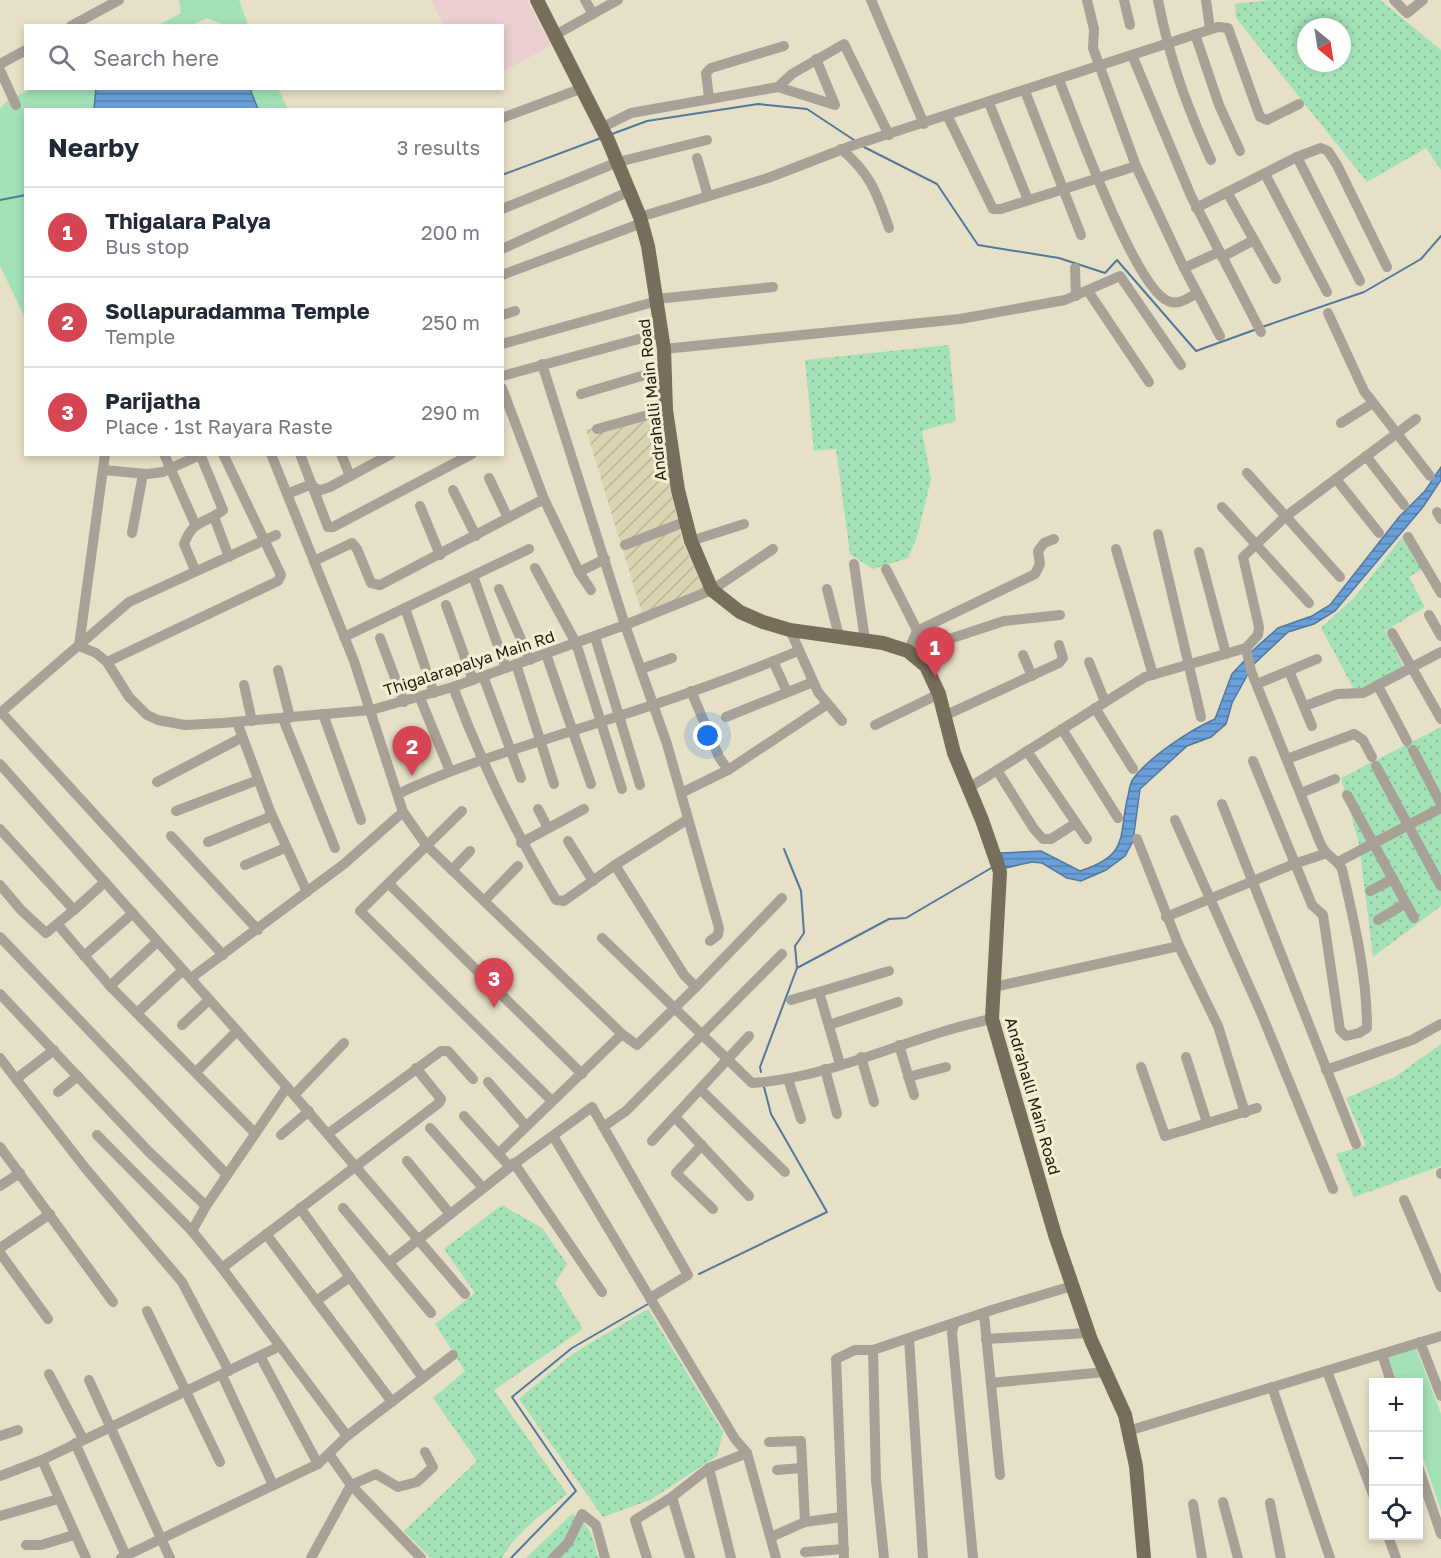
<!DOCTYPE html>
<meta charset="utf-8">
<style>
body{margin:0;font-family:"Golos Text",sans-serif;background:#f2f2f3;color:#1f2937}
.controls{position:absolute;right:18px;bottom:18px;display:grid;overflow:hidden;border-radius:0px;box-shadow:0 3px 9px #0003}
.controls button{width:54px;height:54px;display:grid;place-items:center;padding:0;border:0;border-bottom:2px solid #e0e1e3;background:#fff;color:#1f2937;font:30px sans-serif}
.compass{position:absolute;left:1297px;top:18px;width:54px;height:54px;border-radius:50%;background:#fff;box-shadow:0 3px 9px #0003;rotate:150deg}
.you{position:absolute;left:708px;top:736px;width:21px;height:21px;margin:-15px;border:4px solid #fff;border-radius:50%;background:#1a73e8;box-shadow:0 0 0 9px #1a73e833}
.badge{display:grid;place-items:center;width:39px;height:39px;border-radius:50%;background:#d54554;color:#fff;font-size:20px;font-weight:700}
.pin{position:absolute;translate:-50% -50px;filter:drop-shadow(0 2px 3px #0008)}
.pin::after{content:'';position:absolute;top:32px;width:21px;height:18px;background:inherit;clip-path:polygon(0 0,100% 0,50% 100%)}
.list{margin:0;padding:0;list-style:none}
h2{display:flex;justify-content:space-between;align-items:center;height:78px;margin:0;padding:0 24px;font-size:26px}
h2 small{font-size:20px;font-weight:400;color:#747a83}
.list li{display:grid;grid-template-columns:39px 1fr auto;gap:18px;align-items:center;box-sizing:border-box;height:90px;padding:0 24px;border-top:2px solid #e0e1e3}
.list b{display:block;font-size:22px;white-space:nowrap}
.list p{margin:0;font-size:20px;white-space:nowrap;color:#747a83}
.list em{font-size:20px;font-style:normal;color:#747a83}
.icon{flex:none;width:33px;height:33px;fill:none;stroke:currentColor;stroke-width:2;stroke-linecap:round;stroke-linejoin:round}
.map{position:relative;flex:none;width:1441px;height:1558px;overflow:hidden}
.search{position:absolute;background:#fff;box-shadow:0 3px 9px #0003;left:24px;top:24px;width:480px;height:66px;display:flex;align-items:center;gap:15px;box-sizing:border-box;padding:0 21px;border-radius:0px;color:#747a83;font-size:22px}
.panel{position:absolute;background:#fff;box-shadow:0 3px 9px #0003;left:24px;top:108px;width:480px;height:348px;border-radius:0px}
.map>svg:first-child{display:block}
.commercial{fill:#eacfcf}
.industrial{fill:url(#industrial-furrows)}
.grass{fill:url(#grass-dots);fill-rule:evenodd}
.park{fill:#a3e1b7}
.water{fill:url(#water-rules);stroke:#53789e;stroke-width:1.5}
.lines{fill:none;stroke-linecap:round;stroke-linejoin:round}
.stream{stroke:#53789e;stroke-width:2}
.minor{stroke:#a7a197;stroke-width:10}
.major{stroke:#766d5a;stroke-width:14}
.labels{text-anchor:middle;dominant-baseline:central;stroke-width:6;stroke-linejoin:round;paint-order:stroke}
.street-label{font-size:16px;fill:#1e1c12;stroke:#f4eed3}
</style>
<div class="map">
<svg width="1441" height="1558" viewBox="0 0 1441 1558">
<defs>
<pattern id="industrial-furrows" width="10" height="10" patternUnits="userSpaceOnUse" patternTransform="scale(1.5)"><rect width="10" height="10" fill="#dbd4b2"/><path d="M-1 1l2-2M0 10L10 0M9 11l2-2" fill="none" stroke="#bcb598"/></pattern>
<pattern id="grass-dots" width="8" height="8" patternUnits="userSpaceOnUse" patternTransform="scale(1.5)"><rect width="8" height="8" fill="#a3e1b7"/><path d="M2 2h.1M6 6h.1" fill="none" stroke="#8cc09c" stroke-width="1.8" stroke-linecap="round"/></pattern>
<pattern id="water-rules" width="6" height="5" patternUnits="userSpaceOnUse" patternTransform="scale(1.5)"><rect width="6" height="5" fill="#6aa0da"/><path d="M0 2.5h6" fill="none" stroke="#5782af"/></pattern>
</defs>
<rect width="100%" height="100%" fill="#e6e1c6"/>
<path class="commercial" d="M431,0H527L551,46L503,71L502,26L443,25Z"/>
<path class="industrial" d="M659,407L677,519L683,543L704,589L642,613L586,430Z"/>
<g class="grass">
<path d="M1271,0H1380L1441,50V170L1426,148L1367,182L1236,18L1235,4ZM1306,27H1342V63H1306Z"/>
<path d="M949,345L956,421L922,431L931,479L917,537L908,558L873,569L850,554L836,449L814,451L805,360Z"/>
<path d="M1404,535L1423,569L1409,577L1425,607L1385,631L1404,667L1355,691L1321,628L1355,597Z"/>
<path d="M1441,727V906L1373,957L1359,844L1341,778Z"/>
<path d="M1441,1044V1166L1354,1197L1336,1154L1366,1145L1346,1098L1395,1077Z"/>
<path d="M502,1205L542,1228L567,1264L555,1283L583,1329L494,1390L567,1494C543,1514 517,1531 502,1558H431L404,1531L477,1461L433,1398L465,1371L435,1324L475,1293L444,1249Z"/>
<path d="M648,1309L723,1432L717,1456L650,1500L603,1517L519,1399L574,1353Z"/>
<path d="M572,1514C591,1525 593,1538 598,1558H526Z"/>
</g>
<g class="park">
<path d="M179,0H239L248,25H224L207,18L192,25L157,26L181,13Z"/>
<path d="M31,89H96L94,109L26,110L25,318L0,266V109L7,101Z"/>
<path d="M250,89H278L288,109H258Z"/>
<path d="M1416,1348L1441,1414V1511L1419,1445L1418,1382H1397L1388,1357Z"/>
</g>
<g class="water">
<path d="M96,88L250,89L258,109H94Z"/>
<path d="M1441,467V480L1423,507L1335,611L1314,624L1288,632L1254,664L1249,654L1278,628L1312,616L1330,605L1399,517L1425,491Z"/>
<path d="M1244,661L1249,672L1232,703L1226,724L1211,737L1187,746L1140,789L1133,841L1125,856L1106,870L1081,881L1067,878L1042,863L1032,862L1005,868L1001,853L1041,851L1080,871C1131,855 1118,835 1128,796C1129,791 1130,783 1133,779C1149,757 1190,730 1215,719L1232,674Z"/>
</g>
<g class="lines">
<g class="stream">
<path d="M612,134L647,121L758,104L807,109L854,140"/>
<path d="M864,147L937,184L978,245L1059,258L1105,273L1117,260L1196,351L1257,329"/>
<path d="M502,175L601,138"/>
<path d="M0,200L26,195"/>
<path d="M1262,327L1364,292L1421,259L1441,236"/>
<path d="M797,968L889,919L906,918L993,867"/>
<path d="M761,1072L760,1067L797,968L795,946L804,933L801,891L784,849"/>
<path d="M699,1274L827,1212L771,1114L764,1087"/>
<path d="M511,1558L576,1491L512,1397L572,1348L648,1304"/>
</g>
<g class="minor">
<path d="M585,0L593,14"/>
<path d="M871,0L924,124"/>
<path d="M1087,0L1094,29L1093,48L1136,166"/>
<path d="M1124,0L1130,25"/>
<path d="M1158,0C1170,61 1186,104 1211,160"/>
<path d="M1206,0L1210,29"/>
<path d="M1394,0L1407,13L1423,0"/>
<path d="M71,26L119,0"/>
<path d="M557,34L618,0"/>
<path d="M1195,34L1219,105L1240,151"/>
<path d="M1132,55L1191,196L1261,332"/>
<path d="M0,64L26,50"/>
<path d="M0,70L16,105"/>
<path d="M1059,80C1075,119 1134,287 1168,301C1178,306 1188,298 1197,293"/>
<path d="M778,87L835,105L816,59"/>
<path d="M1025,91L1081,235"/>
<path d="M709,98L706,73L711,68L784,46"/>
<path d="M989,103L1028,200"/>
<path d="M948,117L993,209H1001L1136,166L1184,268L1220,336"/>
<path d="M502,118L583,88"/>
<path d="M601,128L631,113L778,87L792,74L844,44L889,135"/>
<path d="M841,149C870,173 877,193 889,228"/>
<path d="M1297,157L1360,281"/>
<path d="M697,158L708,196"/>
<path d="M1265,174L1327,292"/>
<path d="M1227,192L1276,279"/>
<path d="M1196,208L1297,157L1321,148L1328,151L1337,165L1387,267"/>
<path d="M502,209L618,162L707,140"/>
<path d="M640,217L768,178L851,146L1218,27L1228,28L1260,117L1267,120L1299,104"/>
<path d="M502,249L630,191"/>
<path d="M1222,257L1254,240"/>
<path d="M1075,268L1076,296"/>
<path d="M1184,268L1219,252"/>
<path d="M502,275L642,223"/>
<path d="M1088,291L1149,382"/>
<path d="M656,299L773,287"/>
<path d="M1328,313L1364,391L1430,476"/>
<path d="M502,315L515,311"/>
<path d="M502,344L657,301"/>
<path d="M664,349L960,319L1065,300L1120,276L1181,365"/>
<path d="M542,364L625,625L667,744L719,928L718,935L710,941"/>
<path d="M502,376L661,333"/>
<path d="M581,394L665,369"/>
<path d="M1341,423L1373,403"/>
<path d="M597,429L666,410"/>
<path d="M164,454L195,524"/>
<path d="M271,454L354,661L403,812L427,846L622,1034"/>
<path d="M300,454L328,527H333L472,454"/>
<path d="M341,454L350,476"/>
<path d="M1366,456L1404,505"/>
<path d="M103,470L147,474L163,472L202,454"/>
<path d="M1247,473L1340,577"/>
<path d="M489,478L508,518"/>
<path d="M1336,479L1379,533"/>
<path d="M314,488L321,490L330,487L391,454"/>
<path d="M453,490L476,536"/>
<path d="M292,492L312,484"/>
<path d="M544,499L579,572L605,559"/>
<path d="M420,506L440,555"/>
<path d="M1222,507L1309,603"/>
<path d="M1437,512L1441,519"/>
<path d="M214,517L229,557"/>
<path d="M132,533L143,474"/>
<path d="M1158,534L1201,717"/>
<path d="M1408,537L1441,593"/>
<path d="M691,541L744,524"/>
<path d="M625,545L687,521"/>
<path d="M1116,549L1153,675"/>
<path d="M1199,552L1226,654"/>
<path d="M314,561L352,543L357,549L371,583L380,585L544,499L502,388"/>
<path d="M854,564L865,640"/>
<path d="M535,568L576,643L622,789"/>
<path d="M886,569L923,642L931,645L1004,621L1060,615"/>
<path d="M195,570L184,544C193,519 205,524 223,510L200,454"/>
<path d="M579,572L591,590"/>
<path d="M473,576L506,668"/>
<path d="M499,589L530,660"/>
<path d="M827,589L839,636"/>
<path d="M446,605L473,680"/>
<path d="M405,608L434,693"/>
<path d="M1429,615L1441,636"/>
<path d="M790,630L818,692L842,721"/>
<path d="M1392,633L1441,719"/>
<path d="M344,637L529,549"/>
<path d="M595,637L640,785"/>
<path d="M380,638L404,702"/>
<path d="M79,646L96,653L107,662L129,697L147,715L158,720L185,725L223,723L371,710L453,687L625,625L712,590L773,549"/>
<path d="M79,646L105,454"/>
<path d="M1246,648L1251,671L1321,845C1326,856 1337,859 1342,869C1354,921 1367,974 1367,1028L1359,1033L1346,1036L1340,1030L1323,915L1312,905L1253,761"/>
<path d="M908,651L917,631L1035,574L1040,564L1038,551L1044,543L1054,539"/>
<path d="M546,654L591,784"/>
<path d="M1023,655L1032,676"/>
<path d="M773,661L787,692"/>
<path d="M107,662L278,581L281,575L223,454"/>
<path d="M1089,662L1105,702"/>
<path d="M516,664L554,784"/>
<path d="M641,669L672,658"/>
<path d="M278,670L290,718"/>
<path d="M1289,671L1312,726"/>
<path d="M483,676L521,778"/>
<path d="M1257,684L1317,659"/>
<path d="M244,685L252,721"/>
<path d="M1378,686L1407,741"/>
<path d="M453,687C481,762 514,831 556,900L564,901L615,865"/>
<path d="M691,691L719,757L728,770"/>
<path d="M420,698L450,771"/>
<path d="M1305,706L1337,694L1363,693L1441,652"/>
<path d="M1095,708L1133,769"/>
<path d="M1,712L223,955"/>
<path d="M0,713L129,602L276,535"/>
<path d="M323,714L361,820"/>
<path d="M944,716L1059,663L1063,658L1059,645"/>
<path d="M726,717L813,682"/>
<path d="M283,719L335,848"/>
<path d="M237,722L270,811L307,892"/>
<path d="M875,725L939,694"/>
<path d="M1062,729L1118,818"/>
<path d="M1413,750L1441,804"/>
<path d="M1027,751L1087,839"/>
<path d="M1287,759L1354,734L1363,740L1372,757"/>
<path d="M0,764L287,1087L206,1206L148,1151L0,994"/>
<path d="M1376,766L1441,886"/>
<path d="M997,770L1034,829L1043,839H1051L1076,823"/>
<path d="M157,782L241,738"/>
<path d="M967,789L1145,677L1246,648L1258,635L1259,627L1243,557L1285,517L1416,419"/>
<path d="M681,793L728,770L826,705"/>
<path d="M1301,793L1335,779"/>
<path d="M398,794C463,763 532,744 600,722C667,701 734,678 798,651"/>
<path d="M1347,795L1414,918"/>
<path d="M1222,804L1356,1144"/>
<path d="M538,809L548,828"/>
<path d="M176,811L258,780"/>
<path d="M462,811L360,911L552,1101"/>
<path d="M1175,820L1262,1015L1333,1189"/>
<path d="M0,829L74,910L46,933L21,910L0,885"/>
<path d="M171,836L258,930"/>
<path d="M1137,839L1179,946"/>
<path d="M568,841L593,881"/>
<path d="M208,842L272,816"/>
<path d="M521,843L584,809"/>
<path d="M1338,862L1441,808"/>
<path d="M245,865L285,848"/>
<path d="M452,870L470,851"/>
<path d="M389,884L582,1074"/>
<path d="M1370,891L1393,879"/>
<path d="M484,901L518,866"/>
<path d="M74,910L105,882"/>
<path d="M1166,917L1294,864L1324,854"/>
<path d="M1378,920L1406,903"/>
<path d="M58,925L110,986L255,1133"/>
<path d="M0,937L227,1175"/>
<path d="M602,938L752,1083C834,1078 911,1035 992,1019"/>
<path d="M84,956L133,913"/>
<path d="M191,978L344,864L403,812"/>
<path d="M110,986L157,942"/>
<path d="M696,987L782,898"/>
<path d="M994,987L1179,946L1218,1026L1245,1113"/>
<path d="M819,992L889,971"/>
<path d="M791,1000L819,992L840,1064"/>
<path d="M137,1013L183,970"/>
<path d="M182,1025L209,1000"/>
<path d="M829,1025L898,1002"/>
<path d="M899,1045L914,1095"/>
<path d="M54,1050L16,1079L86,1169L182,1282L229,1371"/>
<path d="M861,1057L874,1102"/>
<path d="M1186,1057L1207,1123"/>
<path d="M0,1058L16,1079"/>
<path d="M1141,1067L1165,1136L1257,1108"/>
<path d="M825,1069L837,1114"/>
<path d="M1326,1070L1412,1040L1441,1024"/>
<path d="M196,1072L237,1031"/>
<path d="M908,1077L946,1067"/>
<path d="M788,1079L801,1119"/>
<path d="M488,1082L526,1126"/>
<path d="M287,1087L465,1294"/>
<path d="M701,1090L785,1172"/>
<path d="M58,1092L78,1076"/>
<path d="M294,1095L344,1043"/>
<path d="M675,1117L749,1196"/>
<path d="M603,1127L626,1111L782,954"/>
<path d="M430,1128L483,1188"/>
<path d="M329,1133L441,1051H448L473,1079"/>
<path d="M97,1135L192,1231"/>
<path d="M281,1135L309,1111"/>
<path d="M652,1141L749,1036"/>
<path d="M702,1145L676,1173L713,1209"/>
<path d="M0,1147L113,1302"/>
<path d="M498,1154L622,1034L637,1045L696,987L684,975L615,865L688,819"/>
<path d="M407,1161L450,1214"/>
<path d="M514,1163L602,1292"/>
<path d="M510,1167L592,1107L688,1275L650,1298L553,1136"/>
<path d="M1441,1173V1174"/>
<path d="M0,1186L20,1173"/>
<path d="M1404,1200L1441,1287"/>
<path d="M206,1206L192,1231L222,1268L439,1103L441,1099L416,1068"/>
<path d="M300,1208L423,1378"/>
<path d="M343,1208L431,1313"/>
<path d="M266,1234L392,1402"/>
<path d="M0,1248L50,1214"/>
<path d="M0,1253L48,1319"/>
<path d="M390,1262L510,1167L464,1116"/>
<path d="M222,1268L347,1436"/>
<path d="M650,1298L735,1439L747,1453L776,1558"/>
<path d="M316,1301L350,1277"/>
<path d="M147,1311L220,1462"/>
<path d="M984,1314L1000,1475"/>
<path d="M954,1324L952,1333L973,1558"/>
<path d="M909,1338L923,1558"/>
<path d="M986,1339L1088,1333"/>
<path d="M1420,1342L1441,1396"/>
<path d="M873,1350L876,1480L884,1558"/>
<path d="M1382,1354L1391,1382"/>
<path d="M260,1356L318,1464"/>
<path d="M1327,1371L1374,1497"/>
<path d="M49,1374L83,1439"/>
<path d="M222,1375L273,1485"/>
<path d="M89,1380L170,1558"/>
<path d="M991,1383L1105,1372"/>
<path d="M1272,1387L1330,1558"/>
<path d="M1128,1431L1441,1336"/>
<path d="M0,1436L18,1430"/>
<path d="M769,1442L801,1441L805,1522"/>
<path d="M75,1443L127,1558"/>
<path d="M329,1454L351,1485L421,1558"/>
<path d="M42,1460L86,1558"/>
<path d="M1418,1466L1441,1534"/>
<path d="M709,1468L731,1558"/>
<path d="M777,1470L801,1468"/>
<path d="M0,1476L42,1460L280,1346"/>
<path d="M672,1497L690,1558"/>
<path d="M1223,1502L1238,1558"/>
<path d="M1270,1503L1281,1558"/>
<path d="M1193,1504L1202,1558"/>
<path d="M0,1516L58,1499"/>
<path d="M1388,1536L1396,1558"/>
<path d="M771,1537L805,1522L842,1517"/>
<path d="M26,1545H41L74,1535"/>
<path d="M805,1552L844,1549"/>
<path d="M121,1558L318,1464L347,1436L453,1355"/>
<path d="M311,1558L351,1485L376,1474L398,1487L417,1482L433,1467L425,1452"/>
<path d="M553,1558L568,1543L582,1514L596,1525L605,1558"/>
<path d="M647,1558L635,1520L672,1497L709,1468L747,1453"/>
<path d="M844,1558L836,1359L855,1350H873L995,1309L1072,1286"/>
</g>
<path class="major" d="M537,0L608,140L640,217L648,246L664,349L666,410L678,490L691,541L712,590L740,612L763,622L790,630L883,643L908,651L926,666L939,694L954,753L982,820L1000,872L992,1019L1055,1235L1091,1340L1125,1415L1136,1466L1144,1558"/>
</g>
<g class="labels">
<g class="street-label">
<text transform="translate(652 400) rotate(-96)">Andrahalli Main Road</text>
<text transform="translate(469 663) rotate(-18)">Thigalarapalya Main Rd</text>
<text transform="translate(1033 1096) rotate(74)">Andrahalli Main Road</text>
</g>
</g>
</svg>
<div class="controls">
<button>+</button>
<button>−</button>
<button><svg class="icon" aria-label="locate" viewBox="0 0 24 24"><circle cx="12" cy="12" r="6"/><path d="M12 2v4M12 18v4M2 12h4M18 12h4"/></svg></button>
</div>
<svg class="compass" viewBox="-18 -18 36 36"><path d="M0-13l5 13h-10z" fill="#e53935"/><path d="M0 13l5-13h-10z" fill="#747a83"/></svg>
<div class="you"></div>
<div class="pin badge" style="left:935px;top:677px">1</div>
<div class="pin badge" style="left:412px;top:776px">2</div>
<div class="pin badge" style="left:494px;top:1008px">3</div>
<div class="search"><svg class="icon" aria-label="search" viewBox="0 0 24 24"><circle cx="10" cy="10" r="6"/><path d="M15 15l6 6"/></svg>Search here</div>
<section class="panel">
<h2>Nearby<small>3 results</small></h2>
<ul class="list">
<li><span class="badge">1</span><div><b>Thigalara Palya</b><p>Bus stop</p></div><em>200 m</em></li>
<li><span class="badge">2</span><div><b>Sollapuradamma Temple</b><p>Temple</p></div><em>250 m</em></li>
<li><span class="badge">3</span><div><b>Parijatha</b><p>Place · 1st Rayara Raste</p></div><em>290 m</em></li>
</ul>
</section>
</div>
